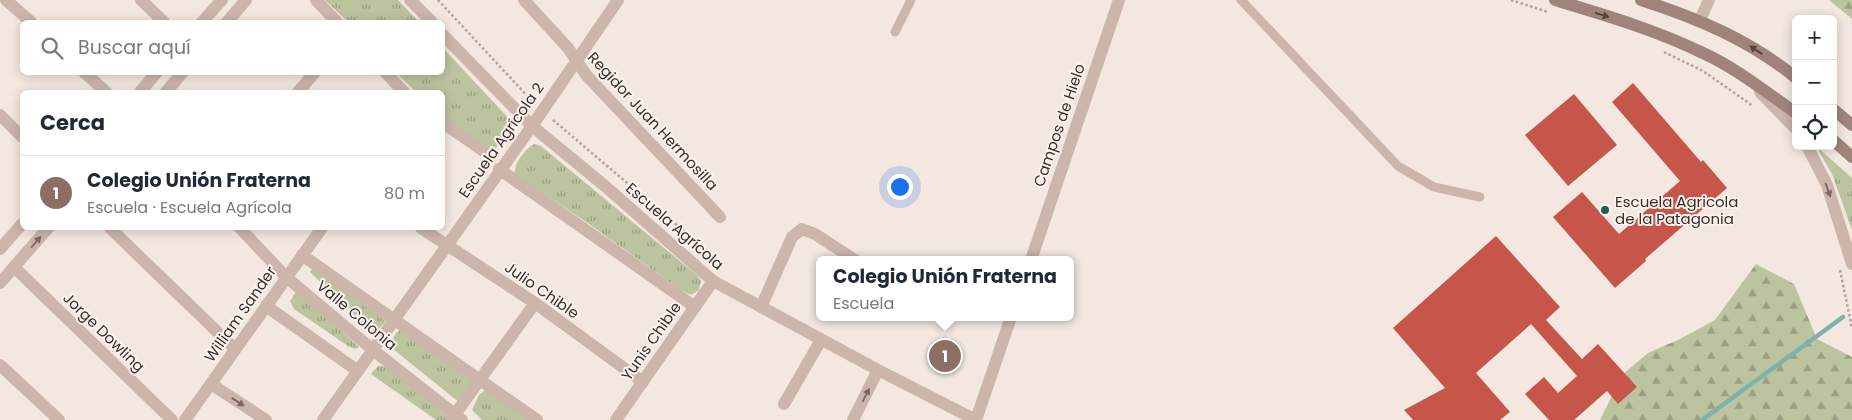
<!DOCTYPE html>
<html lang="es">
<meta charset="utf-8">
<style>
body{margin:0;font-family:Poppins,sans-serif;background:#f2f2f3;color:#1f2937}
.controls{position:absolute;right:15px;top:15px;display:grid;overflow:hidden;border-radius:8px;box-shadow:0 2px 12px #0003}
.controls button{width:45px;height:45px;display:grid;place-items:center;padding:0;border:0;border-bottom:1px solid #e0e1e3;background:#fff;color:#1f2937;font:25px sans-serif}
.you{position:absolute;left:899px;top:186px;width:18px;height:18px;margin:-12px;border:4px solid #fff;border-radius:50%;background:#1a73e8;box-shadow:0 0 0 8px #1a73e833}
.badge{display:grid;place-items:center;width:32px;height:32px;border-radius:50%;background:#0f766e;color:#fff;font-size:16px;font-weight:700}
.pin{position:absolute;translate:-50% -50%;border:2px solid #fff;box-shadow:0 1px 5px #0006}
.popup{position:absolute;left:816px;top:256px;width:258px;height:65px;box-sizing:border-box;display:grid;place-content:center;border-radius:8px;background:#fff;filter:drop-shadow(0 1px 4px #0005);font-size:16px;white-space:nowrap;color:#747a83}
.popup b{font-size:19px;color:#1f2937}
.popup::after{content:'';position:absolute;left:50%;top:100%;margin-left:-10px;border:10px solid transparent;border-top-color:#fff}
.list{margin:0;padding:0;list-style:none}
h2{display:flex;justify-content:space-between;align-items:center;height:65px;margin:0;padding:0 20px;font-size:21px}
h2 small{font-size:16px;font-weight:400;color:#747a83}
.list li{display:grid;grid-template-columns:32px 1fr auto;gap:15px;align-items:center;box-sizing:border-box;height:75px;padding:0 20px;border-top:1px solid #e0e1e3}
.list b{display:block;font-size:19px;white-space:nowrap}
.list p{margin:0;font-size:16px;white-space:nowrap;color:#747a83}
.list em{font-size:16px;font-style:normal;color:#747a83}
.icon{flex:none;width:28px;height:28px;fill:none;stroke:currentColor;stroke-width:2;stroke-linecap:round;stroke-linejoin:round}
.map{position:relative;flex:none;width:1852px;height:420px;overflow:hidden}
.search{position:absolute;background:#fff;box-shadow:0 2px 12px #0003;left:20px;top:20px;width:425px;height:55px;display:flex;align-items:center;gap:12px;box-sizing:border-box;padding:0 18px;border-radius:8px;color:#747a83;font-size:19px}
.panel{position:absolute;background:#fff;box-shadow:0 2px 12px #0003;left:20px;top:90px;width:425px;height:140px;border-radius:8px}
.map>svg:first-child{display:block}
.grass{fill:url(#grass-tufts)}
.forest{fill:url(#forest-firs)}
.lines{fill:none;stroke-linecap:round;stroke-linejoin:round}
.stream{stroke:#7eb1ac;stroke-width:4.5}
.building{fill:#c7564a}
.path{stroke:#b89f95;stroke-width:2.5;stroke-dasharray:2.5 2.5;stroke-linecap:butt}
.service{stroke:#ccb5ab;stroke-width:9}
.minor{stroke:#ccb5ab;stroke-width:12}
.tertiary{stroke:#ccb5ab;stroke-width:12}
.secondary{stroke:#a0847c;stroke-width:12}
.oneway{fill:#54433e}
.oneway2{fill:#7c6a64}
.poi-dot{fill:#1f5c57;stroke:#fbf2ed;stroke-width:2}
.labels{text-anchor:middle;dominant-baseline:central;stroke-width:4;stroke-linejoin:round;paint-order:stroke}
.street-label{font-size:15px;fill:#3a2d2a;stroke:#fbf2ed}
.poi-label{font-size:15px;fill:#3a2d2a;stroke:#fbf2ed;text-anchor:start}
</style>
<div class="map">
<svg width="1852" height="420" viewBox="0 0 1852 420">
<defs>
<pattern id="grass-tufts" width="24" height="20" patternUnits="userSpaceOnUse" patternTransform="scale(1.25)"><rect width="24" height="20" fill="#bcc39f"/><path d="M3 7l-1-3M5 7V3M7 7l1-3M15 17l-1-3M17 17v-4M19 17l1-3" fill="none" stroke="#9a9f82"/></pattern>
<pattern id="forest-firs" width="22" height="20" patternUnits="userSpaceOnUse" patternTransform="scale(1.25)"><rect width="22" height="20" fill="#bcc39f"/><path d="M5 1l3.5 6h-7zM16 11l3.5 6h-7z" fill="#9a9f82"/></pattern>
</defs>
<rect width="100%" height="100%" fill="#f3e7e0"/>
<g class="grass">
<path d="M325,0H398L419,22H348Z"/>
<path d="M443,48L513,123L493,152L443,117L442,92H416L396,73L442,72Z"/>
<path d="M535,144L541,146L698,276L701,281L699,290L691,295L681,290L589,224L515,174C513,165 526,147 535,144Z"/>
<path d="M1816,146L1852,178V230L1832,174Z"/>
<path d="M312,269L384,318L385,322L376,332L371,331L310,272Z"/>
<path d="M297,291L358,346L359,347L355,349L348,346L294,309L290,301Z"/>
<path d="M401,330L474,379L460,403L393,349C390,342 394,333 401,330Z"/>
<path d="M378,366L388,367L452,420H436L371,374Z"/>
<path d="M484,391H488L532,420H482L472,410L479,395Z"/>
</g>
<g class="forest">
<path d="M1829,0H1852V19Z"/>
<path d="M1756,264L1794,284L1817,339L1852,357V420H1600L1622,375L1648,353L1680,339L1715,320Z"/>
</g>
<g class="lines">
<path class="stream" d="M1702,420L1843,317"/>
</g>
<g class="building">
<path d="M1633,83L1701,162L1703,160L1727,188L1645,259L1646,261L1615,288L1553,217L1582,192L1619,234L1680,181L1612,102Z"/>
<path d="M1574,94L1617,145L1568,186L1525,135Z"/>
<path d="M1496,236L1560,307L1546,320L1582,359L1598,344L1637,387L1618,404L1607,391L1574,420H1549L1525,394L1544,377L1558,393L1577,376L1531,324L1476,373L1510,412L1500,420H1413L1404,410L1445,388L1393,328Z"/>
</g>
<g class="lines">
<g class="path">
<path d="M438,0L532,101"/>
<path d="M1511,0L1548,12"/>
<path d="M1664,52L1703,71L1753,106"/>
<path d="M553,120L712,255"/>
<path d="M1840,270L1852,328"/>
</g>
<g class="service">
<path d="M1241,0L1398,166L1434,187L1480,197"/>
<path d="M895,32L911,0"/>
</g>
<g class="minor">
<path d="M6,0L31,22"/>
<path d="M141,0L164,22"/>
<path d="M316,0L337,22"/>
<path d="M524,0L568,48L587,76L720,217"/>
<path d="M1700,20L1709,0"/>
<path d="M202,22L222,0"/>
<path d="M227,22L246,0"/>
<path d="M84,72L106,92"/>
<path d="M385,72L404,92"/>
<path d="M140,92L157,72"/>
<path d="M166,92L183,72"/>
<path d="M298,92L315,72"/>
<path d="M0,115L22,137"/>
<path d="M442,122L485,152"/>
<path d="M499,169L695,307"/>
<path d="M110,228L235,349"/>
<path d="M240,228L286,277L373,350L462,420"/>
<path d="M421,228L535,303L643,382"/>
<path d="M0,249L22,224"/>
<path d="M302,255L537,420"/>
<path d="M14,267L172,420"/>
<path d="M0,283L48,228"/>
<path d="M266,306L358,371"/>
<path d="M761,307L792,237L802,229L815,234L855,260"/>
<path d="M0,365L59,420"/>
<path d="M211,384L266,420"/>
<path d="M784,404L821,340"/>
<path d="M185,420L322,228"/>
<path d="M323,420L532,126L618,0"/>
<path d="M451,420L535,303"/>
<path d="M616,420L713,281"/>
<path d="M853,420L878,370"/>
</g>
<g class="tertiary">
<path d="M410,0L432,22"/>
<path d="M442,34L532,126L605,186L713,281L878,370L976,420"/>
<path d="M1760,92L1796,129"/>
<path d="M1807,146L1827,185L1852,264"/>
<path d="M1031,260L1119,0"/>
<path d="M976,420L1011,317"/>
</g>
<g class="secondary">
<path d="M1555,0C1605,15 1656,30 1703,53C1736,68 1766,92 1796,113"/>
<path d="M1641,0C1697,18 1750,40 1796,78"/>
<path d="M1833,109L1852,125"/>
<path d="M1833,140L1852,157"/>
</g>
</g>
<defs><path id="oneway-solid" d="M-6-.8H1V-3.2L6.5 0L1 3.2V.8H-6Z" transform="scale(1.25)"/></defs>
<g class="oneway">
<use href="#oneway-solid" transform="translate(1602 15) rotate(18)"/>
<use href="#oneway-solid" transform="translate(1756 50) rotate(-147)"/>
</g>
<g class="oneway2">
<use href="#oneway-solid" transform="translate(1828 190) rotate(70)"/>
<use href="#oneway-solid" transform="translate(36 242) rotate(-49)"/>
<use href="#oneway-solid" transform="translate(866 395) rotate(-63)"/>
<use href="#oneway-solid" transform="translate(238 402) rotate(33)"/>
</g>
<circle class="poi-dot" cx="1605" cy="210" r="5"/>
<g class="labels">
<g class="street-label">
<text transform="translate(653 121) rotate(47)">Regidor Juan Hermosilla</text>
<text transform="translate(1059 125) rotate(-71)">Campos de Hielo</text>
<text transform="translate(501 140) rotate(-55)">Escuela Agrícola 2</text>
<text transform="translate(675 226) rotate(41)">Escuela Agrícola</text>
<text transform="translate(542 290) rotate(35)">Julio Chible</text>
<text transform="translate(240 314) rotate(-55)">William Sander</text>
<text transform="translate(357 315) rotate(40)">Valle Colonia</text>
<text transform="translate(104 332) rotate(44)">Jorge Dowling</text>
<text transform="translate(651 341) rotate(-55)">Yunis Chible</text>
</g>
<g class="poi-label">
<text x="1615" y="201">Escuela Agricola<tspan x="1615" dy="17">de la Patagonia</tspan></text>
</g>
</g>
</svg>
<div class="controls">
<button>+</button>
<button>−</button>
<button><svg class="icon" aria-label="locate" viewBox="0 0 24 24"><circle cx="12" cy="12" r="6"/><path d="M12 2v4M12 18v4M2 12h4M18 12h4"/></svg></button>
</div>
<div class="you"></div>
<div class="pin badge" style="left:945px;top:356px;background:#8d6e63">1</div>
<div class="popup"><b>Colegio Unión Fraterna</b>Escuela</div>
<div class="search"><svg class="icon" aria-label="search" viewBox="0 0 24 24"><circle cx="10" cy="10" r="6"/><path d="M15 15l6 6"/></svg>Buscar aquí</div>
<section class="panel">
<h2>Cerca<small></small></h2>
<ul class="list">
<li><span class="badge" style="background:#8d6e63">1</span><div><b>Colegio Unión Fraterna</b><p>Escuela · Escuela Agrícola</p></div><em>80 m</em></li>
</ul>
</section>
</div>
